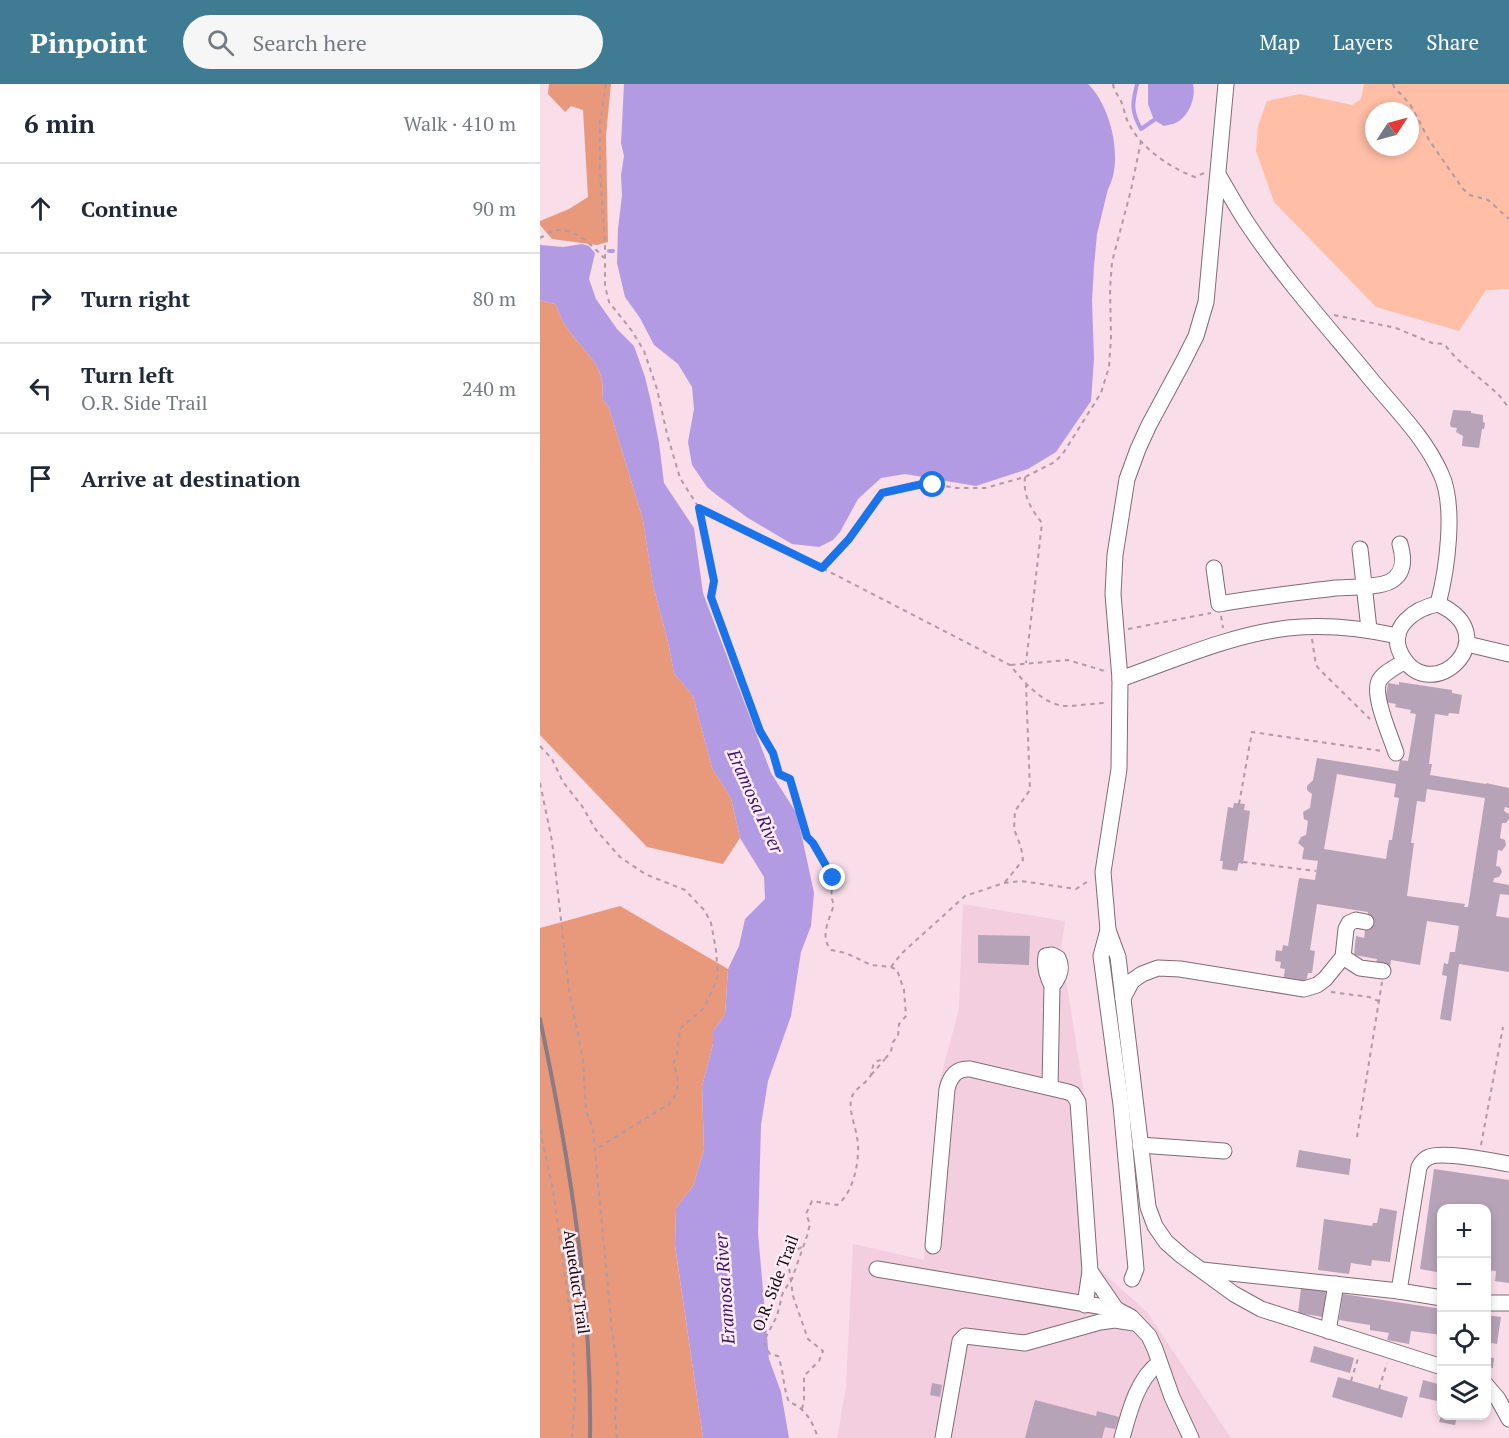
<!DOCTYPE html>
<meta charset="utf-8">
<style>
body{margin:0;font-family:"PT Serif",serif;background:#f6f6f7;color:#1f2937}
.controls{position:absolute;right:18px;bottom:18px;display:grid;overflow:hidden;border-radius:12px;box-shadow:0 3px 9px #0003}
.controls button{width:54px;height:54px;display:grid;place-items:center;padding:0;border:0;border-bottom:2px solid #e0e1e3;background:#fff;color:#1f2937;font:30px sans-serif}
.compass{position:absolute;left:825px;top:18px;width:54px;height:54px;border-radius:50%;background:#fff;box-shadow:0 3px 9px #0003;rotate:54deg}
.stop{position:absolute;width:18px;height:18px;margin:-14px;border:4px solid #1a73e8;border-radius:50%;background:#fff}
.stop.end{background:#1a73e8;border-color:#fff;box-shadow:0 2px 6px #0008}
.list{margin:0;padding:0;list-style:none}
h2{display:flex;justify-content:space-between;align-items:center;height:78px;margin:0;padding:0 24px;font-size:26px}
h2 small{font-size:20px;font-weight:400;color:#747a83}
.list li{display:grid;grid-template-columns:39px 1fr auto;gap:18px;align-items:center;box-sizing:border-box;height:90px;padding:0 24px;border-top:2px solid #e0e1e3}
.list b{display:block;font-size:22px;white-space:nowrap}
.list p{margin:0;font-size:20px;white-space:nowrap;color:#747a83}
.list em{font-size:20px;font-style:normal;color:#747a83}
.icon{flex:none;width:33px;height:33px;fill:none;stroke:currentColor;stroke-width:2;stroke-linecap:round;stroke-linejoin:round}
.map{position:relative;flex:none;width:969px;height:1354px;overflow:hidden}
header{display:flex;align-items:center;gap:36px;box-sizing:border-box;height:84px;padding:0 30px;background:#3f7c93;color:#fff}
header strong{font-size:28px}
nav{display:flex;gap:33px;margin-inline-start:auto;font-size:21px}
.search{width:420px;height:54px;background:#f6f6f7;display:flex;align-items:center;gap:15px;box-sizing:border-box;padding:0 21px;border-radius:33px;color:#747a83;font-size:22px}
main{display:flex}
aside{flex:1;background:#fff}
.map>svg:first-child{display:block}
.built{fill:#f2cede}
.green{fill:#ffbea6;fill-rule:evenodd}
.forest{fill:#e8987b}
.water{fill:#b39be3}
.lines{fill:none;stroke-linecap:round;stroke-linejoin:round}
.stream{stroke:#b39be3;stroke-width:4}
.building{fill:#b6a3b7;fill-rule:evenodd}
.minor-casing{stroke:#826a74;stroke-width:17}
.path{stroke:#b09aa4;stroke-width:2;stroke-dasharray:4.5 4.5;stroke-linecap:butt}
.minor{stroke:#fff;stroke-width:15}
.rail{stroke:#8d7a82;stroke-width:4}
.route{stroke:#1a73e8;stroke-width:8}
.labels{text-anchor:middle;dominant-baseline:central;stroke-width:5;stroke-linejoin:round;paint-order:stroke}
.street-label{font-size:16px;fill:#12090d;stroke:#ffedf5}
.water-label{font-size:18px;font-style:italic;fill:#3c1468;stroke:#ffedf5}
</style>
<header>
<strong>Pinpoint</strong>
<div class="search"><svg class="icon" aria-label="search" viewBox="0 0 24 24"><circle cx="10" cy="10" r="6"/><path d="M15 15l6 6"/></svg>Search here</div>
<nav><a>Map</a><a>Layers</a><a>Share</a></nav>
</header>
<main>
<aside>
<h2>6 min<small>Walk · 410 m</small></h2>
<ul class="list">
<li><svg class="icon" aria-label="ahead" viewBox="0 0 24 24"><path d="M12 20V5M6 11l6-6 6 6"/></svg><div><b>Continue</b></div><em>90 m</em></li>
<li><svg class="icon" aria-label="right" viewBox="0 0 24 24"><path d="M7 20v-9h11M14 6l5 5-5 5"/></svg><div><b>Turn right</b></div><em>80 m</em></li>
<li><svg class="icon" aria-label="left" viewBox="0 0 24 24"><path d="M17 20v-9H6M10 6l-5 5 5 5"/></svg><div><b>Turn left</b><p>O.R. Side Trail</p></div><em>240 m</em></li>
<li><svg class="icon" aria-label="arrive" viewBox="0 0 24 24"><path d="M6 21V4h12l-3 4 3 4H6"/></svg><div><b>Arrive at destination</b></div></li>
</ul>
</aside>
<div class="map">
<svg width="969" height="1354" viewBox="0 0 969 1354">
<rect width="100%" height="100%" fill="#f9dde9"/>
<path class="built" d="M423,820L525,837L521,864L546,1022L557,1183L607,1228L691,1354H297L306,1303L313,1160L384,1176L399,1000L419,925Z"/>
<path class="green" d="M824,0H969V205L946,206L919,247L836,223L734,118L716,67L718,42L727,17L760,10L812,21L821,15ZM834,27H870V63H834Z"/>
<g class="forest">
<path d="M9,0H71L66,51L68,158L57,161L12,155L0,141V137L29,125L48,113L43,26L31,22L25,28L8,10Z"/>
<path d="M0,216L15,220C19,228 22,238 28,245C44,269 67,281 62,314L69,324L103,436L113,501L128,558L134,589L153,612L172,684L191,714L200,754L183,780L107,763L0,651Z"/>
<path d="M80,822L188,885L185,931L173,947V960L162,1002L164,1066L153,1102L136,1124L135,1162L163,1354H0V844Z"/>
</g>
<g class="water">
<path d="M84,0H548C571,22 584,76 568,105L557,150L554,182L552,217L554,275L551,317L516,368L488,385L436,402L365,390L341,394L318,415L300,448L293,456L279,463L252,460L208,434L178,412L167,403L152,381L148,358L154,325L152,303L138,280L114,261L100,234L85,213L77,179L78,145L82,111L81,91L84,72L81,59Z"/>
<path d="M608,0H653C656,13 650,29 639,37C635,40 628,41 624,42L614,36L608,20Z"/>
<path d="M42,160L49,162L55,169L49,195L56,215L77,245L94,262L105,293L111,318L119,359L124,399L154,444L163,509L231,689L257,730L274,809L271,842L261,868L251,932L228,997L221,1041L218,1149L229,1275L241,1308L249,1354H163L135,1161L136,1124L153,1102L164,1066L162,1002L173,960V947L185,931L188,885L199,862L205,835L225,815L224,793L200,754L191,714L172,684L153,612L134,589L128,558L113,501L103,436L69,324L62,314C67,281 44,269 28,245C22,238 19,228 15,220L0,216V161L23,163Z"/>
</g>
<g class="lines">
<g class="stream">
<path d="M597,0C592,20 591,27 601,45L614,36"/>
<path d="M69,167H73"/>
</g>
</g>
<g class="building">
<path d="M913,326L931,327V329L943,331V338L945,339L944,345H942L939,364L922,362L923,352L916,348L917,344L911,343L910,340Z"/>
<path d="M859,598L912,606V609L922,611L919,630L909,629L908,632L895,630L889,680H892L890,691L946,700V699L969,704V724L965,723L964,727L969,730V735L966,739H962L960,754L965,756L966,761L962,767L958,766L956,782L960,783L962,788L959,793L954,794L953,798L969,801V811L960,810L956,832L969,834V888L919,880L911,937L900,935L907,892L902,891L904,879L908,880L910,868H915L919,842L887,837L880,881L851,876L850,885L835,883L837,875L814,871L816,852L824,854L828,828L777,820L770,866L775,867L772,889H768L765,902L743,898L745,885L740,884L741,878L735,877L736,866L742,867L743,861L748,862L759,794L775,796L778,777L762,775L764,764L758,759L761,753L766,751L768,737L764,735L763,728L770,724L772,710L767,706V702L773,696L777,674L858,687L860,676L868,677L876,630L870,629L871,626L855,623L856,620L845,618L848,599L859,601ZM797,690L856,700L854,713L859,714L852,756H849L846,775L784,765ZM887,705L945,714L928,823H924L925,820L867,812L874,759H871L877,717L885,718Z"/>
<path d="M694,719L705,720L704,726L710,727L703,780L699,779L697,787L682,785L683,777H680L688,723L693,724Z"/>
<path d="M438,851L490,852L489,881L438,879Z"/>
<path d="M759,1066L811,1075L809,1091L756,1083Z"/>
<path d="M894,1085L969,1096V1199L955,1197L956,1187L946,1186V1124H902V1189L880,1185Z"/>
<path d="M840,1124L857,1127L850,1178L832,1176L831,1182L811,1179L809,1190L778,1186L784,1135L832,1142L833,1139H837Z"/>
<path d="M761,1204L786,1207L783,1233L758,1229Z"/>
<path d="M803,1210L902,1225V1251L871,1247L869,1260L847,1256L849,1249L830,1246V1241L799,1236Z"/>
<path d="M946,1231L961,1233L957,1260L946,1258Z"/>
<path d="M774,1262L814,1274L810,1289L770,1278Z"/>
<path d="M946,1273L954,1274L953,1284L946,1283Z"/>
<path d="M798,1293L868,1313L862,1334L792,1313Z"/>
<path d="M883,1296L902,1301V1318L879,1313Z"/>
<path d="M392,1299L402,1301L400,1313L390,1311Z"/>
<path d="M495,1316L556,1332L557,1327L579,1333L575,1345L565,1343L562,1354H485Z"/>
<path d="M901,1332H917L915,1341L899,1338Z"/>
</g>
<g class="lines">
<g class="minor-casing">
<g id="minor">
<path d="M679,92C689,109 698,126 709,142C744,194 786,241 825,288C851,321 884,351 901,390C916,422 907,486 898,520"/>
<path d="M820,465L829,545"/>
<path d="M674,484L679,520C718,513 756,509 795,504C809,503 839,504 851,497C865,489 864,474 860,460"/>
<path d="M898,520C969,552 890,626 861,570C847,543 876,524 898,520Z"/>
<path d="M927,560L969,570"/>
<path d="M580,595C634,576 690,551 748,544C785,540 822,544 858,552"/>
<path d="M856,669C851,653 832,612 839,597C844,588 856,583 865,577"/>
<path d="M568,846L578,873L608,1123L615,1142L626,1158L642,1172L694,1210L721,1225L902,1283"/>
<path d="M803,873L820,884L843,887"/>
<path d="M583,914L592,897L602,890L618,884L640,885L764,905L777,901L785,895L803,873L806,845L809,839L816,836L826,838"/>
<path d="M510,1003L512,902C507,892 504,883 506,872L512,871L518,874C523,884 519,894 512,902"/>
<path d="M600,1061L684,1067"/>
<path d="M393,1162L407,1005C410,993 416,984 430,985L528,1008L533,1010L538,1018L550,1187L545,1221"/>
<path d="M337,1185L576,1225L591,1233L609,1252L615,1265L632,1313L651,1354"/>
<path d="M662,1186L859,1207L902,1214"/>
<path d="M550,1187L576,1225"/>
<path d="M592,1195L596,1185L581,1021L561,872L568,846L563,788L579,685L580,595L573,510L575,471L587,395L598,365L609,341L644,276L656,252L666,218L686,0"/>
<path d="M859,1207L879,1083C881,1079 884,1075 889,1073C903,1067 952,1077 969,1080"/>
<path d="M946,1219H969"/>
<path d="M788,1247L796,1200"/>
<path d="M946,1301L958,1315L969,1335"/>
<path d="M403,1354L420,1257L425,1252L485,1259L560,1238L575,1236L594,1239"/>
<path d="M582,1354C589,1329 597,1295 619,1279"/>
</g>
</g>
<g class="path">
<path d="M66,0L60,39V86L65,158V202L69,218L92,247L104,267L117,305L127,350L140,394L159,424L288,487L470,581C483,597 502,620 525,622C539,622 554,619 568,619"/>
<path d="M573,0C574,7 578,11 581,17C584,24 585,33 589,40C601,64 630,84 655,93L664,89"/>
<path d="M853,0L854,3L870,20L889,56L923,105L930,111L948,116L969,135"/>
<path d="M0,154C4,152 9,148 13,147C32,141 53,162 64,174"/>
<path d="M794,231L856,244L892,259L904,260L916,274L958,310L969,324"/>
<path d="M485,393C483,412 491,425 502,439L486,579"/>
<path d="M159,424L174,497L171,513L220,647L233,669L239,690L250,695L267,753C274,760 292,786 293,795C293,805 289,811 294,820C290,835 279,852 291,866L306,869L331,881L351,883L357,886L364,906L366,932L359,940L358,952L353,958L351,967L345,975C327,978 336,985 329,994C323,1002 313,1005 311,1016C309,1027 315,1041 317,1053C321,1073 314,1109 297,1121L272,1117L266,1130L270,1140L267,1152L252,1195L243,1208L237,1232L225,1255V1262L230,1270L238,1272C244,1287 243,1304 249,1318C266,1324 273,1339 278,1354"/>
<path d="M282,484L309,455L342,409L345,407L387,399L416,404H445L485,393L515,378L524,368L561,309L569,283L571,253L570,205L572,178L591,106L601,57"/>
<path d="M681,532L683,544"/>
<path d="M588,545L671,529"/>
<path d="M772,555L776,581L779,585L830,635"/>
<path d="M471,581L528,576L568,588"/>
<path d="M0,662L12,675L23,698L42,722L56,746L80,773L105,790L145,806L165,827L171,839L176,866L178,892L165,923L140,945L137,971L133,980C140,995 140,1008 129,1020L56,1065"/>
<path d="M0,699L12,757L29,906L43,975L46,1026L53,1045L72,1247L78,1284L75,1332L77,1354"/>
<path d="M699,720L712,648L842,667"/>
<path d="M703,778L776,787"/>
<path d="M465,798L483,776L481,763L474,745L475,727L490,706L486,601"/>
<path d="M351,883L361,870L425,812L464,799L481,797L536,805L550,796"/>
<path d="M791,908L829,913L838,917"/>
<path d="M331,991L345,975"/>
<path d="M0,1046L13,1106L33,1250L35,1316L32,1354"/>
<path d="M817,1053L842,898"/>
<path d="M941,1061L963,943"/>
<path d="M811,1297L819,1271"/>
<path d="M839,1305L847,1279"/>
<path d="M262,1325L264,1316V1292L279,1277L283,1267L268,1255L253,1212L249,1184L254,1167L262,1163"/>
</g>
<use href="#minor" class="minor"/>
<path class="rail" d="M0,935C29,1073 52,1212 50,1354"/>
</g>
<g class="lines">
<path class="route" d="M293,794L273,759L267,753L250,695L239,690L233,669L220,647L171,513L174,497L159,424L282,484L309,455L342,409L387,399L393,401"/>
</g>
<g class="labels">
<g class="street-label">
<text transform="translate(37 1198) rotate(82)">Aqueduct Trail</text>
<text transform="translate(235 1199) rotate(-69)">O.R. Side Trail</text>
</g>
<g class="water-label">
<text transform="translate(216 717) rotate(66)">Eramosa River</text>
<text transform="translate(184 1205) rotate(-94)">Eramosa River</text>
</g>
</g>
</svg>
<div class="controls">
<button>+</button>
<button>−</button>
<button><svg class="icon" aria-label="locate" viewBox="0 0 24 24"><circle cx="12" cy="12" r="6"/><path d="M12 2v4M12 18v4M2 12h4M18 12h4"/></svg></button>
<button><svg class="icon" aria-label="layers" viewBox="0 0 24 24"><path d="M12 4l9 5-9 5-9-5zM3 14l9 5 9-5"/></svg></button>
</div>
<svg class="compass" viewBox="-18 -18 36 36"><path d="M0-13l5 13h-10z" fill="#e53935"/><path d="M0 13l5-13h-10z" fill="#747a83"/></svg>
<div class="stop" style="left:393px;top:401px"></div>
<div class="stop end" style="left:293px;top:794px"></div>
</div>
</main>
